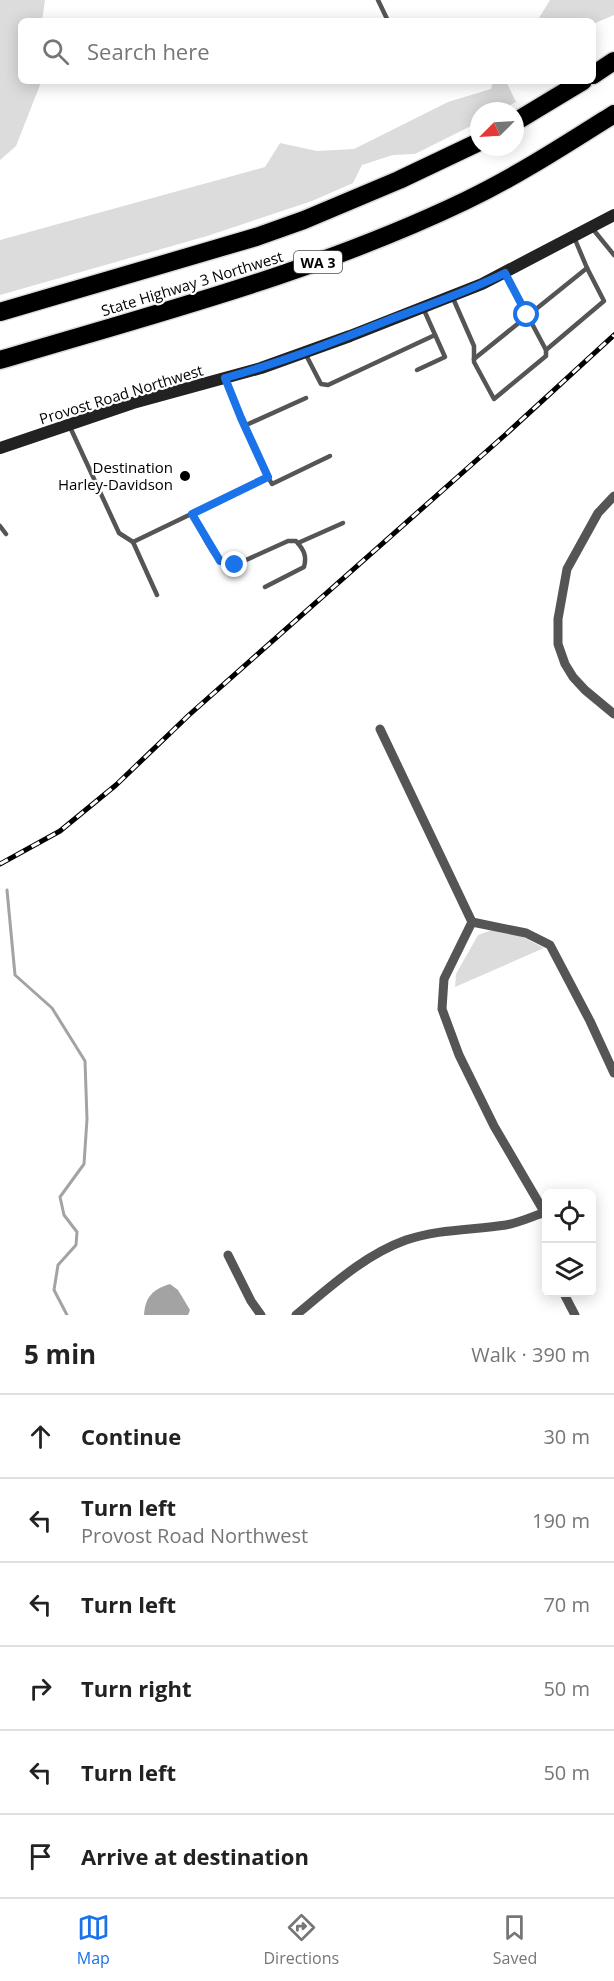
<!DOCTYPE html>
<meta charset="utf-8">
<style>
body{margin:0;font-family:"Open Sans",sans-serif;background:#f6f6f6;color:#222}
.controls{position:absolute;right:18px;bottom:18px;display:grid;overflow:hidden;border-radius:9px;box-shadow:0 3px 15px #0003}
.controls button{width:54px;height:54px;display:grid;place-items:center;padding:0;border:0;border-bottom:2px solid #e0e0e0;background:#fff;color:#222;font:30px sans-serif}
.compass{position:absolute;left:470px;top:102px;width:54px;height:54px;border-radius:50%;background:#fff;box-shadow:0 3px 15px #0003;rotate:246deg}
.stop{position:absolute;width:18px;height:18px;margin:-14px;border:4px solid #1a73e8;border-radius:50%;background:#fff}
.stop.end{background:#1a73e8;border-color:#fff;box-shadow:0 2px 6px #0008}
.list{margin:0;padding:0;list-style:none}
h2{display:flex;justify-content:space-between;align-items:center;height:78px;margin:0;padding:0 24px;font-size:26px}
h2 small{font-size:20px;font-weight:400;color:#767676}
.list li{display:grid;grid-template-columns:39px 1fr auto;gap:18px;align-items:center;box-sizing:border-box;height:84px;padding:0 24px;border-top:2px solid #e0e0e0}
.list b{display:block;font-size:22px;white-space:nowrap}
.list p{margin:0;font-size:20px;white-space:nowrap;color:#767676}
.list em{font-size:20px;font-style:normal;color:#767676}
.icon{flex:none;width:33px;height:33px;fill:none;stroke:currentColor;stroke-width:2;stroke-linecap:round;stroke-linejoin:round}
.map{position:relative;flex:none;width:614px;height:1315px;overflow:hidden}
.search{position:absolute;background:#fff;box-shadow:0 3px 15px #0003;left:18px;right:18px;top:18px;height:66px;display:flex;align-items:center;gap:15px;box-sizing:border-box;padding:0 21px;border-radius:9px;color:#767676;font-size:22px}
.sheet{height:582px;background:#fff}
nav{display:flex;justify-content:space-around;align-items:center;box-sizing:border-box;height:84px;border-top:2px solid #e0e0e0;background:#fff;font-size:16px;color:#767676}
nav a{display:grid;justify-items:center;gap:3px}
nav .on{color:#1a73e8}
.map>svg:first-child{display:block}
.green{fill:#dcdcdc}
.water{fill:#a3a3a3}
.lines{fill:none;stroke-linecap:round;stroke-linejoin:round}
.stream{stroke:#a3a3a3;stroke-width:3}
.highway-casing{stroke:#dbdbdb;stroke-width:21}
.lane{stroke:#555;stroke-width:4.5}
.street{stroke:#555;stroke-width:9}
.secondary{stroke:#222;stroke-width:12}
.highway{stroke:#000;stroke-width:18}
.rail-casing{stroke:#000;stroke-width:5}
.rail{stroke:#fff;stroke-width:3;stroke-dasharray:9;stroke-linecap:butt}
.route{stroke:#1a73e8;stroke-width:8}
.poi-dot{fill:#000;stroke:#fff;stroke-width:2}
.labels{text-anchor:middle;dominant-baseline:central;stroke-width:4.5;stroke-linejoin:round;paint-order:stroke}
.shield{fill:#fff;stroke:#4c4c4c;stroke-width:1.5}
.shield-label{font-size:14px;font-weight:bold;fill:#000}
.street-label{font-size:15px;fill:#000;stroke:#fff}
.poi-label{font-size:15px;fill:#000;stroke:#fff;text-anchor:end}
</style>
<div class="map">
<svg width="614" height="1315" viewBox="0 0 614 1315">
<rect width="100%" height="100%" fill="#fff"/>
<g class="green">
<path d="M0,0H45L42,21H21V81H40V85L16,146L0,160Z"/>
<path d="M550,0H614V15L593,24V21H542L539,18Z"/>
<path d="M493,81H506L516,102L499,111H479V122L415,154L393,155L362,165L353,183L312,201L207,236L0,295V240L265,167L280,143L317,151L354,149L448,102L491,89Z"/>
<path d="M492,930L521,936L544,948L455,987L456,974L478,935Z"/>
</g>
<path class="water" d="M170,1284L178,1290L190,1310L188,1315H144C145,1297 153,1289 170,1284Z"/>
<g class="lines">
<path class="stream" d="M7,890L15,975L52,1008L85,1061L87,1119L84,1164L60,1197L64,1215L77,1232L76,1245L58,1265L54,1290L67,1315"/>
<g class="highway-casing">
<g id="highway">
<path d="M593,75L614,61"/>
<path d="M515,122L583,81"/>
<path d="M0,312L256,237L304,220L399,180L479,142"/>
<path d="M0,360C157,313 317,272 465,201C517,176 565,145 614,114"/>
</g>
</g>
<g class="lane">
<path d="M378,0L388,21"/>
<path d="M592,228L614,255"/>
<path d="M505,273L546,350L604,301L587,268L574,237"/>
<path d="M452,296L474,346V362L494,399L546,356V350"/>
<path d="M306,355L321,384L328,385L435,335"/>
<path d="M474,359L587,268"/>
<path d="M417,370L445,357L424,310"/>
<path d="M244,426L306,398"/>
<path d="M70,427L119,533L133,542L157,595"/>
<path d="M268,477L272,484L330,456"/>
<path d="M192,514C199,526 210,553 221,561C225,564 230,565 235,565L288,541H296C304,550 307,556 304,567L265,587"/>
<path d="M0,526L6,534"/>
<path d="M133,542L268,477L241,418L226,380"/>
<path d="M298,543L343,523"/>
</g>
<g class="street">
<path d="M614,496L598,513L567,569L558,619V644L565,664L573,677L585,690L614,714"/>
<path d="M380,729L472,922L444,979L442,1009L459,1055L494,1126L546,1215"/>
<path d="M472,922L526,933L550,945L590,1021L614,1073"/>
<path d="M228,1255L251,1301L261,1315"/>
<path d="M563,1292L575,1315"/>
<path d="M296,1315C330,1287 364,1255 406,1240C438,1229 473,1230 506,1225C519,1223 533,1216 546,1212"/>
</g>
<path class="secondary" d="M0,448L133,403L261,368L350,336L482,284L614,215"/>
<use href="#highway" class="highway"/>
<g class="rail-casing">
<path id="rail" d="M0,864L60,831L116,785L189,715L505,435L614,335"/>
</g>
<use href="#rail" class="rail"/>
</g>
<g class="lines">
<path class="route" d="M235,565L220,561L192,514L268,477L241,418L225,378C283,362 339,340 394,318C431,304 469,291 505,273L527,315"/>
</g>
<circle class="poi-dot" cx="185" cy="476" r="6"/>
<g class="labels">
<rect class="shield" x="294" y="251" width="48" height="22" rx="4.5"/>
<g class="shield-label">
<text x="318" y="262">WA 3</text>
</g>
<g class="street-label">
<text transform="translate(192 283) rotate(-17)">State Highway 3 Northwest</text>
<text transform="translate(121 394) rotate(-17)">Provost Road Northwest</text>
</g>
<g class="poi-label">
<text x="173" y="467">Destination<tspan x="173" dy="17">Harley-Davidson</tspan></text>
</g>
</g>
</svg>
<div class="controls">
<button><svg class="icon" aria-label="locate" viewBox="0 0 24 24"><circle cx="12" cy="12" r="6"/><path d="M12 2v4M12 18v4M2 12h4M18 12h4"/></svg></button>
<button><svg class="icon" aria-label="layers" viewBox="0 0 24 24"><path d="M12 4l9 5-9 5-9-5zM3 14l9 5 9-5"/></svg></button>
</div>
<svg class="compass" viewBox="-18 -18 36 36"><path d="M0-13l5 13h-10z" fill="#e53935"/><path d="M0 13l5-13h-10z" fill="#767676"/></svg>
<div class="stop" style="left:527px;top:315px"></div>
<div class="stop end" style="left:235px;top:565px"></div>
<div class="search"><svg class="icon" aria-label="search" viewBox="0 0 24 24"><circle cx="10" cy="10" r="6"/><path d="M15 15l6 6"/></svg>Search here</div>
</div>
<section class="sheet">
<h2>5 min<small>Walk · 390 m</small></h2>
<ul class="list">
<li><svg class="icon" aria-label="ahead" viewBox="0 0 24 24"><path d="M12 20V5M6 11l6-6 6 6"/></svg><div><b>Continue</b></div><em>30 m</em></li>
<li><svg class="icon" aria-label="left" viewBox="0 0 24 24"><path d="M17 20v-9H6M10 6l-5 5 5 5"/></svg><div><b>Turn left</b><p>Provost Road Northwest</p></div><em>190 m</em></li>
<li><svg class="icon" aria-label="left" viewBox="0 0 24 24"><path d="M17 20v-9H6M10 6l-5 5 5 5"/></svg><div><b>Turn left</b></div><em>70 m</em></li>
<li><svg class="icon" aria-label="right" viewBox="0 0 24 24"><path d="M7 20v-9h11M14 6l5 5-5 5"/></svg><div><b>Turn right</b></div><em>50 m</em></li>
<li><svg class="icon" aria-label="left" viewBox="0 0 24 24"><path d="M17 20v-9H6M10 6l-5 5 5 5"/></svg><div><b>Turn left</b></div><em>50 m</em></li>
<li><svg class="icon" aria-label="arrive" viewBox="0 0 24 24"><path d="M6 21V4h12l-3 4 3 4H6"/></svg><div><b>Arrive at destination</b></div></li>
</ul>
</section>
<nav>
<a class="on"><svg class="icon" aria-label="map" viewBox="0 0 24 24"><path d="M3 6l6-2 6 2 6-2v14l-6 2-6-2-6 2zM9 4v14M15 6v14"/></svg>Map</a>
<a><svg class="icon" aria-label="directions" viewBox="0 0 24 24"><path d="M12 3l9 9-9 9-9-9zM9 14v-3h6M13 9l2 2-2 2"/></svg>Directions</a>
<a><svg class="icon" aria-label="saved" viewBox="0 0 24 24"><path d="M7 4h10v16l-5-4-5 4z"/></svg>Saved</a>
</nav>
